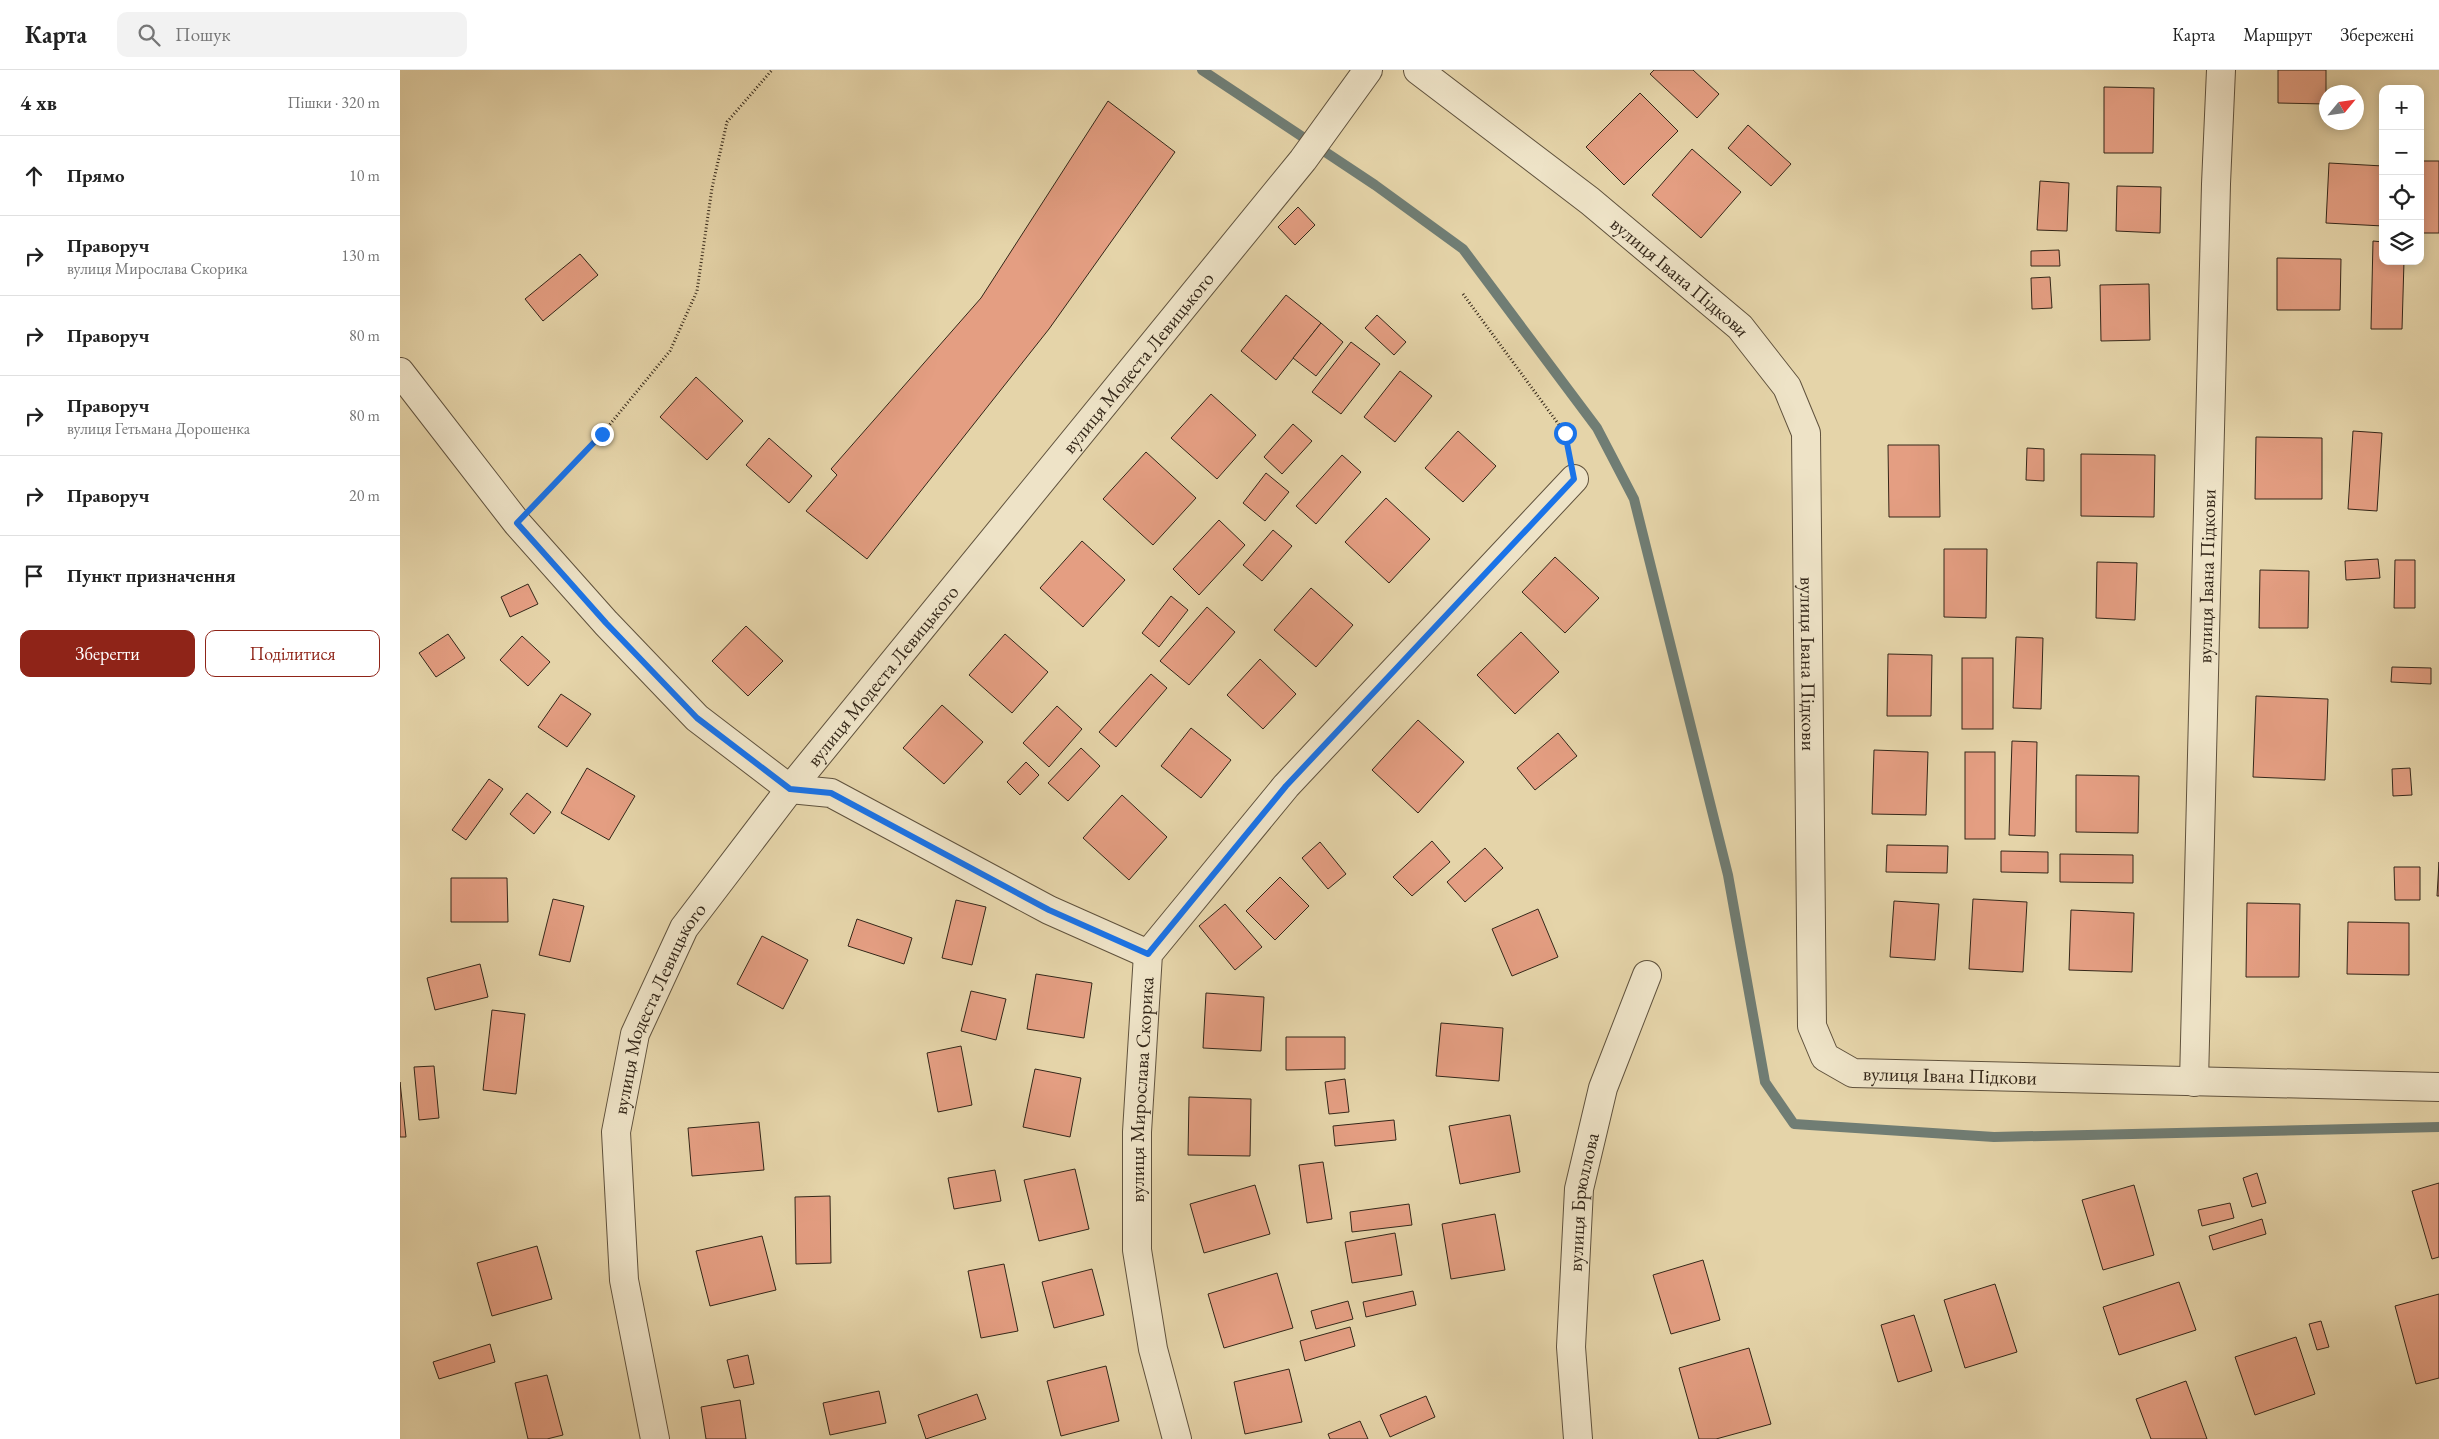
<!DOCTYPE html>
<html lang="uk">
<meta charset="utf-8">
<style>
body{margin:0;font-family:"EB Garamond",serif;background:#f2f2f2;color:#222}
.controls{position:absolute;right:15px;top:15px;display:grid;overflow:hidden;border-radius:10px;box-shadow:0 2px 12px #0003}
.controls button{width:45px;height:45px;display:grid;place-items:center;padding:0;border:0;border-bottom:1px solid #e0e0e0;background:#fff;color:#222;font:25px sans-serif}
.compass{position:absolute;left:1919px;top:15px;width:45px;height:45px;border-radius:50%;background:#fff;box-shadow:0 2px 12px #0003;rotate:61deg}
.stop{position:absolute;width:15px;height:15px;margin:-11px;border:4px solid #1a73e8;border-radius:50%;background:#fff}
.stop.end{background:#1a73e8;border-color:#fff;box-shadow:0 1px 5px #0008}
.list{margin:0;padding:0;list-style:none}
h2{display:flex;justify-content:space-between;align-items:center;height:65px;margin:0;padding:0 20px;font-size:21px}
h2 small{font-size:16px;font-weight:400;color:#767676}
.list li{display:grid;grid-template-columns:32px 1fr auto;gap:15px;align-items:center;box-sizing:border-box;height:80px;padding:0 20px;border-top:1px solid #e0e0e0}
.list b{display:block;font-size:19px;white-space:nowrap}
.list p{margin:0;font-size:16px;white-space:nowrap;color:#767676}
.list em{font-size:16px;font-style:normal;color:#767676}
.actions{display:flex;gap:10px;padding:15px 20px}
.actions a{flex:1;padding:11px 0;border:1px solid #8f2418;border-radius:10px;text-align:center;font-size:18px;color:#8f2418}
.actions .main{background:#8f2418;color:#fff}
.icon{flex:none;width:28px;height:28px;fill:none;stroke:currentColor;stroke-width:2;stroke-linecap:round;stroke-linejoin:round}
.map{position:relative;flex:none;width:2039px;height:1369px;overflow:hidden}
header{display:flex;align-items:center;gap:30px;box-sizing:border-box;height:70px;padding:0 25px;background:#fff;border-bottom:1px solid #e0e0e0}
header strong{font-size:24px}
nav{display:flex;gap:28px;margin-inline-start:auto;font-size:18px}
.search{width:350px;height:45px;background:#f2f2f2;display:flex;align-items:center;gap:12px;box-sizing:border-box;padding:0 18px;border-radius:10px;color:#767676;font-size:19px}
main{display:flex}
aside{flex:1;background:#fff}
.map>svg:first-child{display:block}
.lines{fill:none;stroke-linecap:round;stroke-linejoin:round}
.stream{stroke:#707d74;stroke-width:10}
.building{fill:#e49e82;stroke:#342719}
.minor-casing{stroke:#60523d;stroke-width:30}
.path{stroke:#342719;stroke-width:3;stroke-dasharray:1 2.5;stroke-linecap:butt}
.minor{stroke:#eee3c7;stroke-width:28}
.route{stroke:#1a73e8;stroke-width:6}
.labels{text-anchor:middle;dominant-baseline:central;stroke-width:4.5;stroke-linejoin:round;paint-order:stroke}
.street-label{font-size:20px;fill:#342719;stroke:#eee3c7}
</style>
<header>
<strong>Карта</strong>
<div class="search"><svg class="icon" aria-label="search" viewBox="0 0 24 24"><circle cx="10" cy="10" r="6"/><path d="M15 15l6 6"/></svg>Пошук</div>
<nav><a>Карта</a><a>Маршрут</a><a>Збережені</a></nav>
</header>
<main>
<aside>
<h2>4 хв<small>Пішки · 320 m</small></h2>
<ul class="list">
<li><svg class="icon" aria-label="ahead" viewBox="0 0 24 24"><path d="M12 20V5M6 11l6-6 6 6"/></svg><div><b>Прямо</b></div><em>10 m</em></li>
<li><svg class="icon" aria-label="right" viewBox="0 0 24 24"><path d="M7 20v-9h11M14 6l5 5-5 5"/></svg><div><b>Праворуч</b><p>вулиця Мирослава Скорика</p></div><em>130 m</em></li>
<li><svg class="icon" aria-label="right" viewBox="0 0 24 24"><path d="M7 20v-9h11M14 6l5 5-5 5"/></svg><div><b>Праворуч</b></div><em>80 m</em></li>
<li><svg class="icon" aria-label="right" viewBox="0 0 24 24"><path d="M7 20v-9h11M14 6l5 5-5 5"/></svg><div><b>Праворуч</b><p>вулиця Гетьмана Дорошенка</p></div><em>80 m</em></li>
<li><svg class="icon" aria-label="right" viewBox="0 0 24 24"><path d="M7 20v-9h11M14 6l5 5-5 5"/></svg><div><b>Праворуч</b></div><em>20 m</em></li>
<li><svg class="icon" aria-label="arrive" viewBox="0 0 24 24"><path d="M6 21V4h12l-3 4 3 4H6"/></svg><div><b>Пункт призначення</b></div></li>
</ul>
<div class="actions"><a class="main">Зберегти</a><a>Поділитися</a></div>
</aside>
<div class="map">
<svg width="2039" height="1369" viewBox="0 0 2039 1369">
<rect width="100%" height="100%" fill="#e5d4a9"/>
<filter id="stains"><feTurbulence type="fractalNoise" baseFrequency=".004" numOctaves="4"/><feColorMatrix values="0 0 0 0 .2 0 0 0 0 .09 0 0 0 0 .02 0 0 0 .5 -.17"/></filter>
<radialGradient id="worn" r=".72"><stop offset=".6" stop-color="#630" stop-opacity="0"/><stop offset="1" stop-color="#630" stop-opacity=".3"/></radialGradient>
<g class="lines">
<path class="stream" d="M802,0L975,115L1063,179L1197,358L1234,429L1328,805L1365,1012L1394,1054L1594,1067L2039,1057"/>
</g>
<g class="building">
<path d="M1254,0H1293L1319,24L1297,48L1250,4Z"/>
<path d="M1878,0H1926V34L1878,33Z"/>
<path d="M1704,17L1754,18L1753,83H1704Z"/>
<path d="M1240,23L1278,61L1224,115L1186,77Z"/>
<path d="M708,31L775,82L649,259L467,489L406,441L437,405L431,399L581,228Z"/>
<path d="M1348,55L1391,94L1371,116L1328,78Z"/>
<path d="M1292,79L1341,122L1301,168L1252,125Z"/>
<rect x="2020" y="91" width="19" height="72"/>
<path d="M1929,93L1983,96V156L1926,153Z"/>
<path d="M1640,111L1669,113L1667,161L1637,160Z"/>
<path d="M1717,116L1761,117L1760,163L1716,161Z"/>
<path d="M898,137L915,155L895,175L878,157Z"/>
<path d="M1973,171L1983,172V191H2004L2002,259H1971Z"/>
<path d="M1659,180L1660,196H1631V181Z"/>
<path d="M180,184L198,205L143,251L125,229Z"/>
<path d="M1877,188L1941,189L1940,240H1877Z"/>
<path d="M1650,207L1652,238L1632,239L1631,208Z"/>
<path d="M1749,214L1750,270L1701,271L1700,215Z"/>
<path d="M886,225L921,253L876,310L841,281Z"/>
<path d="M977,245L1006,272L994,285L965,258Z"/>
<path d="M921,253L943,272L916,306L893,288Z"/>
<path d="M951,272L980,294L941,344L912,322Z"/>
<path d="M1000,301L1032,326L995,372L964,347Z"/>
<path d="M296,307L343,351L307,390L260,347Z"/>
<path d="M811,324L856,365L817,409L771,368Z"/>
<path d="M893,354L912,371L882,404L864,387Z"/>
<path d="M1058,361L1096,396L1063,432L1025,398Z"/>
<path d="M1953,361L1982,363L1977,441L1948,439Z"/>
<path d="M1856,367L1922,368V429H1855Z"/>
<path d="M369,368L412,406L389,433L346,395Z"/>
<path d="M1488,375H1539L1540,447H1489Z"/>
<path d="M1627,378L1644,379V411L1626,410Z"/>
<path d="M746,382L796,428L753,475L703,429Z"/>
<path d="M1681,384L1755,385L1754,447L1681,446Z"/>
<path d="M942,385L961,402L916,454L896,436Z"/>
<path d="M866,403L889,422L865,451L843,433Z"/>
<path d="M986,428L1030,469L989,513L945,472Z"/>
<path d="M819,450L845,475L799,525L773,499Z"/>
<path d="M873,460L892,476L862,511L843,495Z"/>
<path d="M682,471L725,510L683,557L640,518Z"/>
<path d="M1544,479H1587L1586,548L1544,547Z"/>
<path d="M1155,487L1199,528L1165,563L1122,522Z"/>
<path d="M1978,489L1980,508L1946,510L1945,491Z"/>
<path d="M1995,490H2015V538H1994Z"/>
<path d="M1697,492L1737,493L1735,550L1696,548Z"/>
<path d="M1860,500L1909,501L1908,558H1859Z"/>
<path d="M128,514L138,534L110,547L101,527Z"/>
<path d="M911,518L953,555L916,597L874,560Z"/>
<path d="M771,526L788,540L759,577L742,563Z"/>
<path d="M807,537L835,562L789,615L760,591Z"/>
<path d="M346,556L383,591L348,626L312,591Z"/>
<path d="M1121,562L1159,602L1115,644L1077,605Z"/>
<path d="M48,564L65,588L36,607L19,583Z"/>
<path d="M605,564L648,602L612,643L569,605Z"/>
<path d="M122,566L150,592L128,616L100,590Z"/>
<path d="M1616,567L1643,568L1641,639L1613,638Z"/>
<path d="M1488,584L1532,585L1531,646H1487Z"/>
<rect x="1562" y="588" width="31" height="71"/>
<path d="M860,589L896,624L863,659L827,625Z"/>
<path d="M1992,597L2031,598V614L1991,612Z"/>
<path d="M751,604L767,618L716,677L699,662Z"/>
<path d="M161,624L191,644L167,677L138,657Z"/>
<path d="M1856,626L1928,629L1925,710L1853,707Z"/>
<path d="M542,635L583,672L544,714L503,678Z"/>
<path d="M657,636L682,659L649,697L623,673Z"/>
<path d="M1018,650L1064,692L1018,743L972,700Z"/>
<path d="M791,658L831,690L801,728L761,696Z"/>
<path d="M1158,663L1177,686L1135,720L1117,698Z"/>
<path d="M1612,671L1637,672L1635,766L1609,765Z"/>
<path d="M681,678L700,696L668,731L648,713Z"/>
<path d="M1474,680L1528,682L1526,745L1472,744Z"/>
<rect x="1565" y="682" width="30" height="87"/>
<path d="M626,692L639,705L620,725L607,712Z"/>
<path d="M187,698L235,726L209,770L161,743Z"/>
<path d="M2010,698L2012,725L1993,726L1992,699Z"/>
<path d="M1676,705L1739,706L1738,763L1676,762Z"/>
<path d="M89,709L103,719L66,770L52,760Z"/>
<path d="M127,723L151,742L134,764L110,744Z"/>
<path d="M722,725L767,767L729,810L683,768Z"/>
<path d="M1032,771L1050,792L1012,826L993,807Z"/>
<path d="M920,772L946,804L928,819L902,788Z"/>
<path d="M1487,775L1548,776L1547,803L1486,802Z"/>
<path d="M1085,778L1103,798L1065,832L1047,812Z"/>
<path d="M1601,781L1648,782V803L1601,802Z"/>
<path d="M1660,784L1733,785V813L1660,812Z"/>
<path d="M2039,792V826H2037Z"/>
<path d="M1994,797H2020V830H1995Z"/>
<path d="M880,807L909,836L875,870L846,841Z"/>
<path d="M51,808H107L108,852H51Z"/>
<path d="M153,829L184,836L170,892L139,885Z"/>
<path d="M1573,829L1627,832L1623,902L1569,899Z"/>
<path d="M556,830L586,837L572,895L542,888Z"/>
<path d="M1494,831L1539,834L1535,890L1490,887Z"/>
<path d="M1847,833L1900,834L1899,907H1846Z"/>
<path d="M825,834L862,877L835,900L799,856Z"/>
<path d="M1138,839L1158,887L1112,906L1092,859Z"/>
<path d="M1671,840L1734,843L1732,902L1669,900Z"/>
<path d="M457,849L512,868L504,894L448,876Z"/>
<path d="M1948,852L2009,853V905L1947,904Z"/>
<path d="M362,866L408,890L383,939L337,914Z"/>
<path d="M80,894L88,927L35,940L27,908Z"/>
<path d="M636,904L692,913L684,968L627,959Z"/>
<path d="M571,921L606,929L596,970L561,961Z"/>
<path d="M806,923L864,927L861,981L803,978Z"/>
<path d="M92,940L125,944L116,1024L83,1020Z"/>
<path d="M1041,953L1103,958L1099,1011L1036,1006Z"/>
<path d="M886,967H945V999L886,1000Z"/>
<path d="M561,976L572,1035L538,1042L527,983Z"/>
<path d="M34,996L39,1048L19,1050L14,997Z"/>
<path d="M635,999L681,1008L670,1067L623,1057Z"/>
<path d="M945,1009L949,1042L929,1044L925,1012Z"/>
<path d="M0,1012L6,1067H0Z"/>
<path d="M789,1027L851,1029L850,1086L788,1085Z"/>
<path d="M1110,1045L1120,1102L1060,1114L1049,1056Z"/>
<path d="M994,1050L996,1070L935,1076L933,1056Z"/>
<path d="M359,1052L364,1100L292,1106L288,1058Z"/>
<path d="M923,1092L932,1149L907,1153L899,1095Z"/>
<path d="M675,1099L689,1159L639,1171L624,1110Z"/>
<path d="M595,1100L601,1131L554,1139L548,1108Z"/>
<path d="M1857,1103L1866,1133L1852,1137L1843,1108Z"/>
<path d="M2039,1113V1187L2032,1189L2012,1121Z"/>
<path d="M855,1115L870,1164L804,1183L790,1134Z"/>
<path d="M1734,1115L1754,1185L1703,1200L1682,1130Z"/>
<path d="M430,1126L431,1193L396,1194L395,1127Z"/>
<path d="M1830,1133L1834,1148L1802,1156L1798,1140Z"/>
<path d="M1009,1134L1012,1155L952,1162L950,1142Z"/>
<path d="M1095,1144L1105,1200L1051,1209L1042,1154Z"/>
<path d="M1862,1149L1866,1164L1813,1180L1809,1166Z"/>
<path d="M995,1163L1002,1205L952,1213L945,1172Z"/>
<path d="M362,1166L376,1220L310,1236L296,1181Z"/>
<path d="M137,1176L152,1229L92,1246L77,1193Z"/>
<path d="M1303,1190L1320,1250L1271,1264L1253,1205Z"/>
<path d="M604,1194L618,1261L581,1268L568,1201Z"/>
<path d="M692,1199L704,1245L654,1258L642,1212Z"/>
<path d="M877,1203L893,1258L824,1278L808,1224Z"/>
<path d="M1779,1212L1796,1260L1719,1285L1703,1237Z"/>
<path d="M1595,1214L1617,1282L1565,1298L1544,1230Z"/>
<path d="M1013,1221L1016,1235L966,1247L963,1232Z"/>
<path d="M2039,1224V1308L2016,1314L1995,1236Z"/>
<path d="M948,1231L953,1249L916,1259L911,1241Z"/>
<path d="M1514,1245L1532,1301L1498,1312L1481,1255Z"/>
<path d="M1921,1251L1929,1277L1917,1280L1909,1254Z"/>
<path d="M950,1257L955,1276L905,1291L900,1271Z"/>
<path d="M1896,1267L1915,1324L1855,1345L1835,1287Z"/>
<path d="M90,1274L95,1292L39,1309L33,1292Z"/>
<path d="M1349,1278L1371,1354L1316,1369H1299L1279,1298Z"/>
<path d="M348,1285L354,1314L334,1318L327,1290Z"/>
<path d="M706,1296L719,1351L661,1366L647,1311Z"/>
<path d="M889,1299L902,1352L845,1364L834,1312Z"/>
<path d="M147,1305L163,1365L147,1369H128L115,1313Z"/>
<path d="M1786,1311L1807,1369H1751L1736,1329Z"/>
<path d="M479,1321L486,1353L430,1365L423,1333Z"/>
<path d="M577,1324L586,1349L526,1369L518,1345Z"/>
<path d="M1026,1326L1035,1347L990,1367L980,1345Z"/>
<path d="M340,1330L346,1369H306L301,1337Z"/>
<path d="M960,1351L968,1369H930L928,1364Z"/>
</g>
<g class="lines">
<g class="minor-casing">
<g id="minor">
<path id="s1" d="M1018,0L1190,131L1340,257L1387,317L1406,363L1412,956L1425,987L1453,1003L2039,1017"/>
<path d="M0,302L117,453L206,553L297,648L390,719L431,723L649,840L748,884"/>
<path id="s2" d="M1794,1012L1816,114L1821,0"/>
<path id="s3" d="M255,1369L224,1210L216,1062L235,964L284,858L390,719L903,90L968,0"/>
<path id="s4" d="M777,1369L753,1279L737,1180V1062L748,884L886,716L1174,409"/>
<path id="s5" d="M1178,1369L1171,1277L1179,1119L1203,1018L1247,905"/>
</g>
</g>
<g class="path">
<path d="M1063,224L1165,363L1168,379"/>
<path d="M138,431L202,364L270,281L297,221L312,118L327,52L372,0"/>
</g>
<use href="#minor" class="minor"/>
</g>
<g class="lines">
<path class="route" d="M202,364L117,453L206,553L297,648L390,719L431,723L649,840L748,884L886,716L1174,409L1165,363"/>
</g>
<g class="labels">
<g class="street-label">
<text stroke="none"><textPath href="#s1" startOffset="334">вулиця Івана Підкови</textPath></text>
<text stroke="none"><textPath href="#s3" startOffset="1252">вулиця Модеста Левицького</textPath></text>
<text stroke="none"><textPath href="#s2" startOffset="506">вулиця Івана Підкови</textPath></text>
<text stroke="none"><textPath href="#s1" startOffset="769">вулиця Івана Підкови</textPath></text>
<text stroke="none"><textPath href="#s3" startOffset="848">вулиця Модеста Левицького</textPath></text>
<text stroke="none"><textPath href="#s3" startOffset="442">вулиця Модеста Левицького</textPath></text>
<text stroke="none"><textPath href="#s1" startOffset="1294">вулиця Івана Підкови</textPath></text>
<text stroke="none"><textPath href="#s4" startOffset="354">вулиця Мирослава Скорика</textPath></text>
<text stroke="none"><textPath href="#s5" startOffset="238">вулиця Брюллова</textPath></text>
</g>
</g>
<rect width="100%" height="100%" filter="url(#stains)"/>
<rect width="100%" height="100%" fill="url(#worn)"/>
</svg>
<div class="controls">
<button>+</button>
<button>−</button>
<button><svg class="icon" aria-label="locate" viewBox="0 0 24 24"><circle cx="12" cy="12" r="6"/><path d="M12 2v4M12 18v4M2 12h4M18 12h4"/></svg></button>
<button><svg class="icon" aria-label="layers" viewBox="0 0 24 24"><path d="M12 4l9 5-9 5-9-5zM3 14l9 5 9-5"/></svg></button>
</div>
<svg class="compass" viewBox="-18 -18 36 36"><path d="M0-13l5 13h-10z" fill="#e53935"/><path d="M0 13l5-13h-10z" fill="#767676"/></svg>
<div class="stop" style="left:1165px;top:363px"></div>
<div class="stop end" style="left:202px;top:364px"></div>
</div>
</main>
